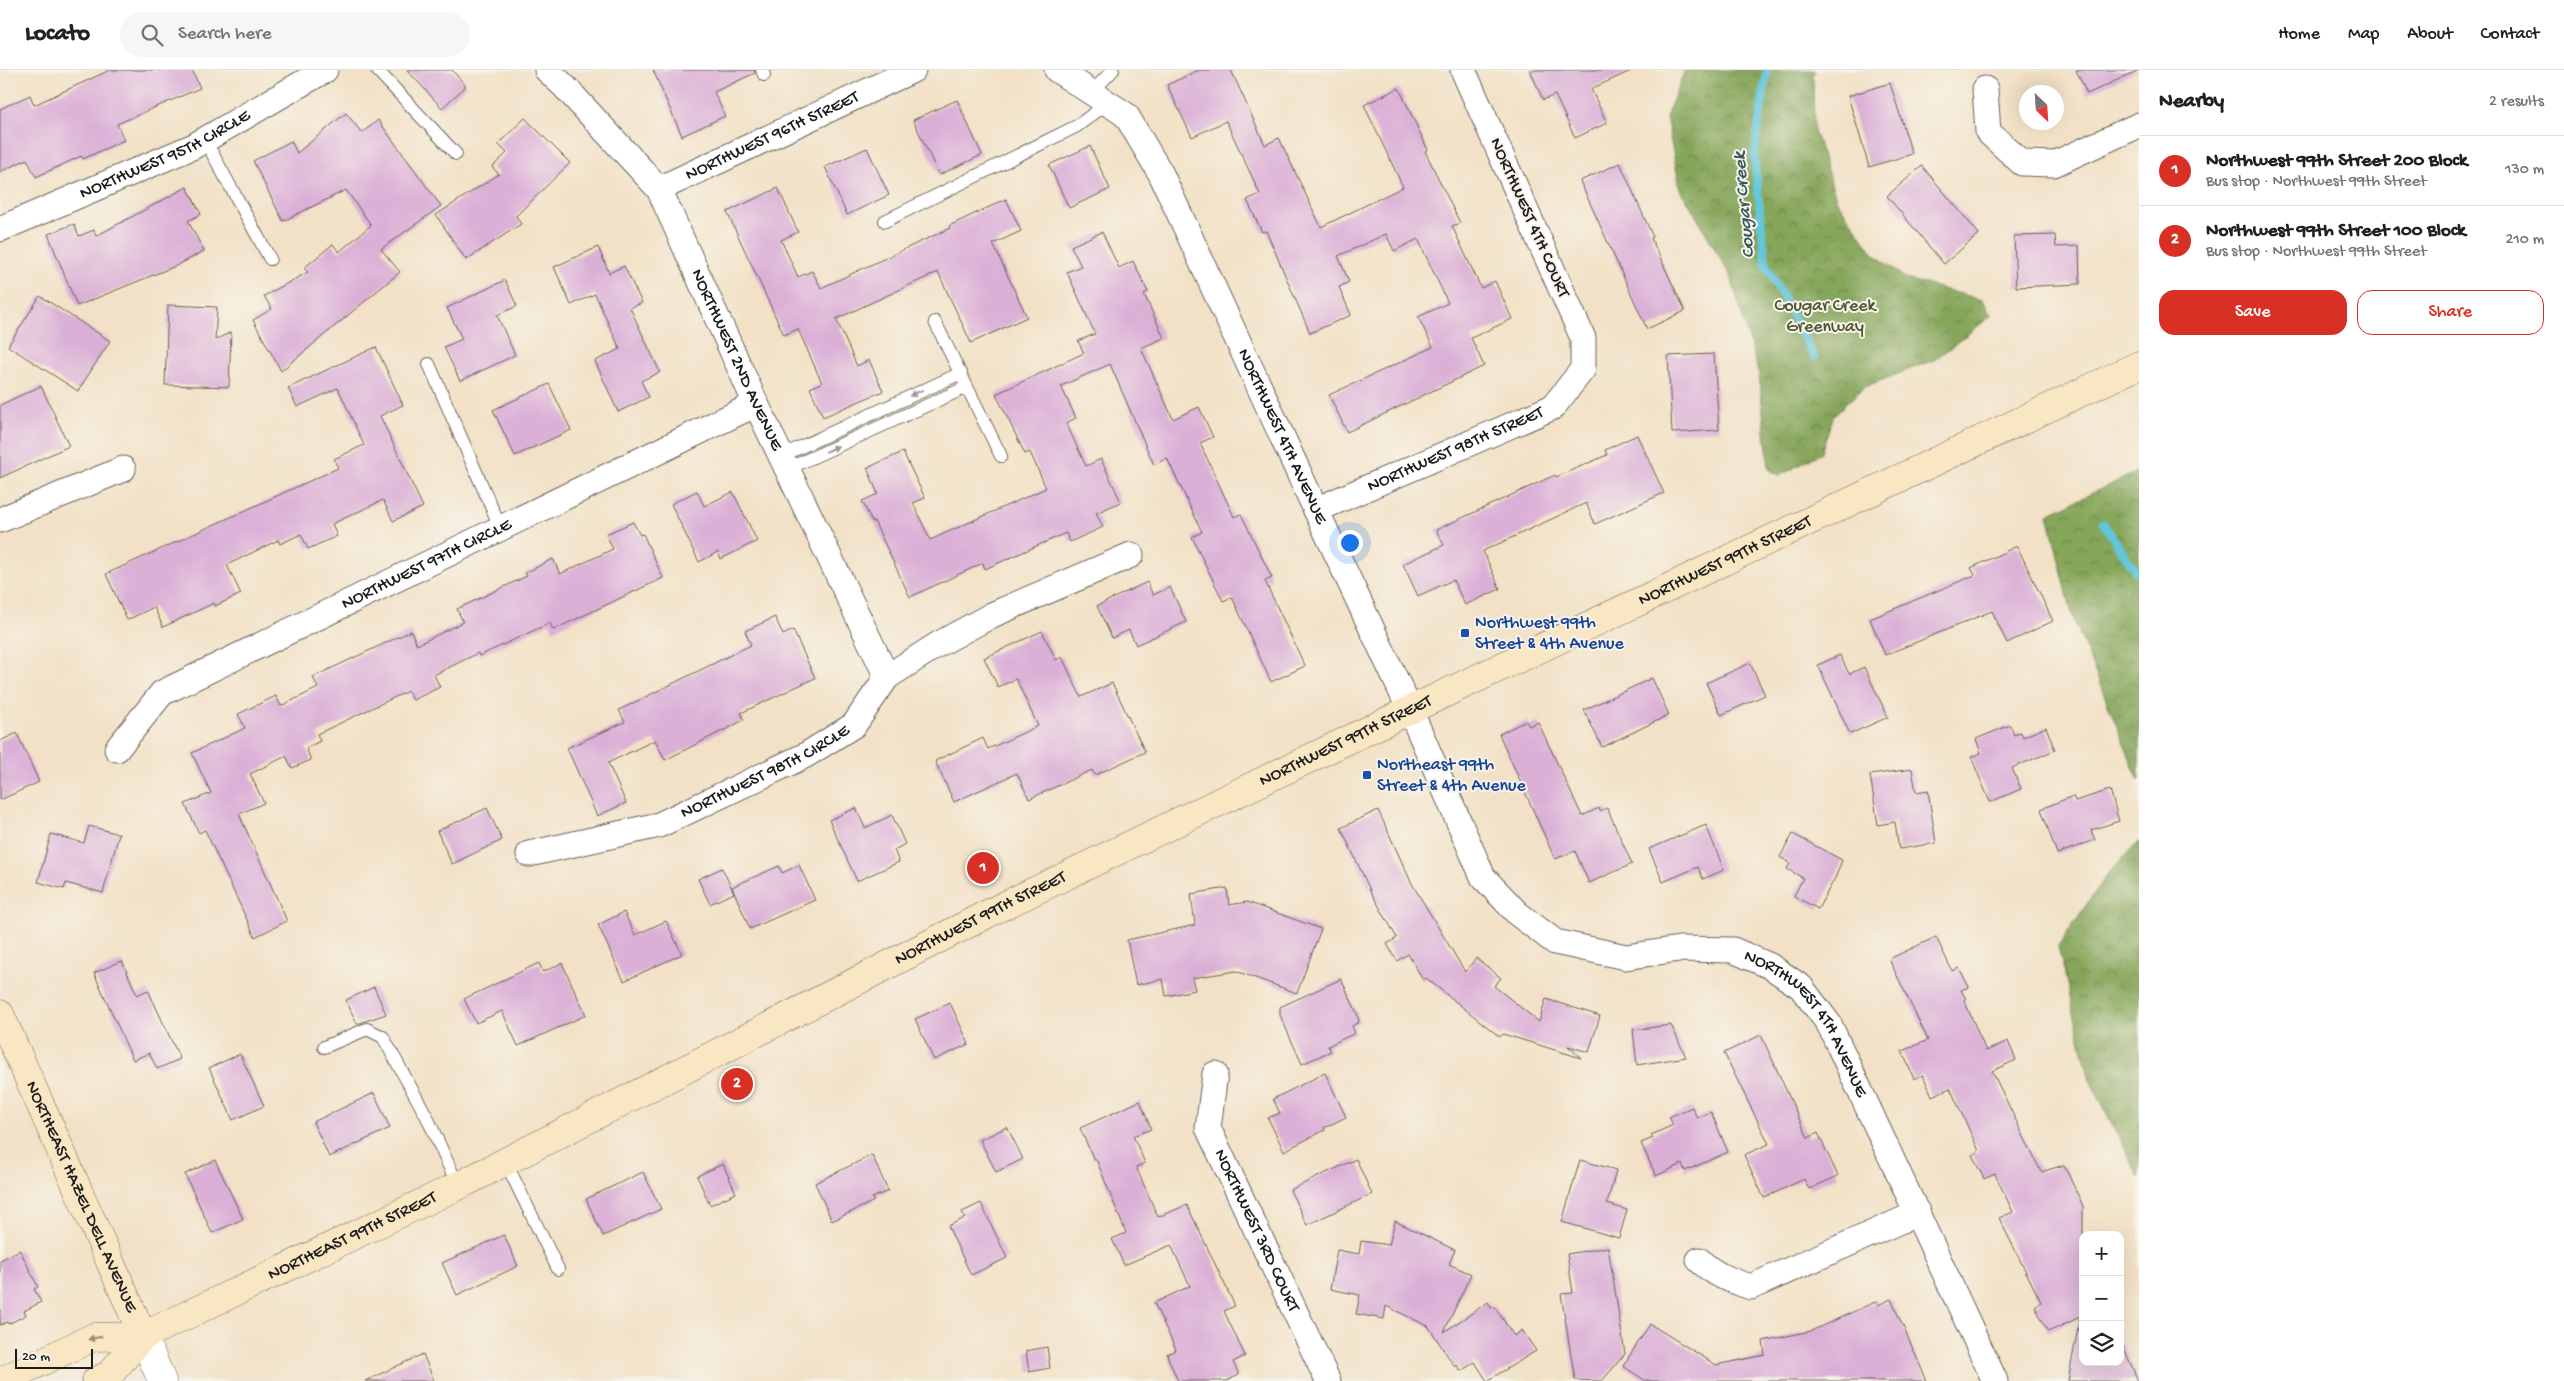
<!DOCTYPE html>
<meta charset="utf-8">
<style>
body{margin:0;font-family:"Gochi Hand",sans-serif;background:#f6f6f6;color:#202124}
.controls{position:absolute;right:15px;bottom:15px;display:grid;overflow:hidden;border-radius:10px;box-shadow:0 5px 20px #0002}
.controls button{width:45px;height:45px;display:grid;place-items:center;padding:0;border:0;border-bottom:1px solid #e0e0e0;background:#fff;color:#202124;font:25px sans-serif}
.compass{position:absolute;left:2019px;top:15px;width:45px;height:45px;border-radius:50%;background:#fff;box-shadow:0 5px 20px #0002;rotate:155deg}
.scale{position:absolute;left:15px;bottom:12px;width:78px;box-sizing:border-box;padding-left:5px;border:2px solid #1c1c1c;border-top:0;font-size:14px;line-height:18px;white-space:nowrap;color:#1c1c1c;-webkit-text-stroke:4px #f7f3e8;paint-order:stroke}
.you{position:absolute;left:1349px;top:472px;width:18px;height:18px;margin:-12px;border:4px solid #fff;border-radius:50%;background:#1a73e8;box-shadow:0 0 0 8px #1a73e833}
.badge{display:grid;place-items:center;width:32px;height:32px;border-radius:50%;background:#d93025;color:#fff;font-size:16px;font-weight:700}
.pin{position:absolute;translate:-50% -50%;border:2px solid #fff;box-shadow:0 1px 5px #0006}
.list{margin:0;padding:0;list-style:none}
h2{display:flex;justify-content:space-between;align-items:center;height:65px;margin:0;padding:0 20px;font-size:21px}
h2 small{font-size:16px;font-weight:400;color:#757577}
.list li{display:grid;grid-template-columns:32px 1fr auto;gap:15px;align-items:center;box-sizing:border-box;height:70px;padding:0 20px;border-top:1px solid #e0e0e0}
.list b{display:block;font-size:19px;white-space:nowrap}
.list p{margin:0;font-size:16px;white-space:nowrap;color:#757577}
.list em{font-size:16px;font-style:normal;color:#757577}
.actions{display:flex;gap:10px;padding:15px 20px}
.actions a{flex:1;padding:11px 0;border:1px solid #d93025;border-radius:15px;text-align:center;font-size:18px;color:#d93025}
.actions .main{background:#d93025;color:#fff}
.icon{flex:none;width:28px;height:28px;fill:none;stroke:currentColor;stroke-width:2;stroke-linecap:round;stroke-linejoin:round}
.map{position:relative;flex:none;width:2139px;height:1311px;overflow:hidden}
header{display:flex;align-items:center;gap:30px;box-sizing:border-box;height:70px;padding:0 25px;background:#fff;border-bottom:1px solid #e0e0e0}
header strong{font-size:24px}
nav{display:flex;gap:28px;margin-inline-start:auto;font-size:18px}
.search{width:350px;height:45px;background:#f6f6f6;display:flex;align-items:center;gap:12px;box-sizing:border-box;padding:0 18px;border-radius:28px;color:#757577;font-size:19px}
main{display:flex}
aside{flex:1;background:#fff}
.map>svg:first-child{display:block}
.forest{fill:url(#forest-crowns);stroke:#51613b}
.lines{fill:none;stroke-linecap:round;stroke-linejoin:round}
.stream{stroke:#60c8dc;stroke-width:8}
.building{fill:#dbb0d7}
.service-casing{stroke:#676158;stroke-width:14}
.minor-casing{stroke:#676158;stroke-width:27}
.tertiary-casing{stroke:#676158;stroke-width:29}
.secondary-casing{stroke:#676158;stroke-width:29}
.service{stroke:#fff;stroke-width:12}
.minor{stroke:#fff;stroke-width:25}
.tertiary{stroke:#fff;stroke-width:28}
.secondary{stroke:#f9e7c3;stroke-width:28}
.oneway{fill:#999}
.oneway2{fill:#968c78}
.transit-dot{fill:#1a4fb4;stroke:#f7f3e8;stroke-width:2}
.labels{text-anchor:middle;dominant-baseline:central;stroke-width:4;stroke-linejoin:round;paint-order:stroke}
.street-label{font-size:18px;fill:#1c1c1c;stroke:#f7f3e8}
.park-label{font-size:18px;fill:#4d5535;stroke:#f7f3e8}
.transit-label{font-size:18px;fill:#164399;stroke:#f7f3e8;text-anchor:start}
.water-label{font-size:19px;font-style:italic;fill:#34585f;stroke:#f7f3e8}
</style>
<header>
<strong>Locato</strong>
<div class="search"><svg class="icon" aria-label="search" viewBox="0 0 24 24"><circle cx="10" cy="10" r="6"/><path d="M15 15l6 6"/></svg>Search here</div>
<nav><a>Home</a><a>Map</a><a>About</a><a>Contact</a></nav>
</header>
<main>
<div class="map">
<svg width="2139" height="1311" viewBox="0 0 2139 1311">
<defs>
<pattern id="forest-crowns" width="20" height="18" patternUnits="userSpaceOnUse" patternTransform="scale(1.25)"><rect width="20" height="18" fill="#86a65a"/><path d="M2 6a3 3 0 1 1 6 0M12 15a3 3 0 1 1 6 0" fill="none" stroke="#6d864a"/></pattern>
</defs>
<rect width="100%" height="100%" fill="#f7f3e8"/>
<filter id="ink" filterUnits="userSpaceOnUse"><feTurbulence type="fractalNoise" baseFrequency=".02" numOctaves="2"/><feDisplacementMap in="SourceGraphic" scale="10" xChannelSelector="R" yChannelSelector="G"/><feConvolveMatrix kernelMatrix="1 2 1 2 8 2 1 2 1" color-interpolation-filters="sRGB"/></filter>
<filter id="wash" filterUnits="userSpaceOnUse"><feTurbulence type="fractalNoise" baseFrequency=".0096" numOctaves="4" result="noise"/><feDisplacementMap in="SourceGraphic" scale="20" xChannelSelector="R" yChannelSelector="G"/><feGaussianBlur stdDeviation="1.12" result="paint"/><feColorMatrix in="noise" values="0 0 0 0 0 0 0 0 0 0 0 0 0 0 0 0 0 1.4 0 .05"/><feComposite in="paint" operator="in"/></filter>
<g filter="url(#wash)">
<rect width="100%" height="100%" fill="#f2e1c6"/>
<g class="forest">
<path d="M1685,0H1816L1813,5L1814,60L1837,131L1874,184L1906,209L1983,230L1991,246L1934,290L1864,317L1833,346L1821,383L1779,406L1769,399L1759,304L1731,207L1680,118L1666,47Z"/>
<path d="M2139,401V711L2072,545L2048,444Z"/>
<path d="M2139,771V1108L2090,1010L2058,876L2109,802Z"/>
</g>
<g class="lines">
<g class="stream">
<path d="M1767,0L1754,87L1766,195L1814,287"/>
<path d="M2103,453L2139,506"/>
</g>
</g>
<g id="blocks">
<g class="building">
<path d="M110,0H192L200,18L117,54L124,70L83,89L81,86L36,107L27,89L0,102V39L30,25L34,35Z"/>
<path d="M407,0H452L466,16L442,38Z"/>
<path d="M653,0H754L755,3L714,22L725,46L682,66Z"/>
<path d="M1199,0H1231L1265,75L1279,68L1321,157L1403,117L1364,35L1399,18L1428,80L1425,81L1460,153L1452,156L1481,218L1495,211L1512,249L1471,268L1484,296L1347,362L1329,325L1433,277L1418,247L1448,233L1418,169L1394,181L1386,164L1338,186L1349,212L1339,217L1351,245L1310,263L1266,161L1262,162L1247,130L1260,124L1226,51L1192,67L1167,15Z"/>
<path d="M1530,0H1633L1591,19L1607,53L1575,68L1555,25L1543,30Z"/>
<path d="M2076,0H2139L2087,24Z"/>
<path d="M1890,13L1912,84L1869,97L1848,26Z"/>
<path d="M957,30L982,85L939,105L913,50Z"/>
<path d="M346,43L362,63L378,50L441,136L381,179L400,202L281,301L253,250L272,239L264,226L308,202L304,198L333,174L339,182L371,155L346,120L283,151L253,91L291,71L297,83Z"/>
<path d="M525,48L570,93L516,146L521,154L466,190L436,145L499,104L492,97L507,83L498,74Z"/>
<path d="M1090,76L1110,119L1069,138L1049,95Z"/>
<path d="M867,78L889,125L847,145L825,97Z"/>
<path d="M1620,93L1653,167L1651,168L1685,241L1647,259L1580,111Z"/>
<path d="M1922,96L1979,164L1944,194L1887,126Z"/>
<path d="M187,117L201,144L188,151L204,181L178,195L77,236L48,164L74,154L79,166L94,160L96,166Z"/>
<path d="M778,118L798,162L781,170L798,207L812,201L821,218L950,158L949,156L1006,129L1021,161L993,174L1027,247L971,273L938,202L836,249L857,296L869,290L883,321L823,347L810,318L822,313L798,259L784,265L727,142Z"/>
<path d="M1102,162L1119,198L1133,191L1148,222L1144,224L1164,268L1141,278L1173,349L1199,337L1213,367L1200,373L1234,447L1241,444L1272,508L1265,511L1305,596L1271,612L1232,527L1223,531L1192,467L1202,462L1167,388L1154,395L1110,294L1061,316L1076,348L1066,353L1086,396L1101,389L1121,432L1096,443L1103,457L1070,472L1066,463L985,499L983,493L910,527L874,451L872,452L862,431L878,424L867,398L903,382L925,428L913,433L930,470L1046,418L1030,382L1025,384L996,324L1084,283L1078,271L1095,264L1067,202L1081,196L1071,176Z"/>
<path d="M2055,165L2056,177L2079,176L2080,214L2016,217L2014,166Z"/>
<path d="M598,177L609,203L624,196L642,233L630,238L660,302L641,311L649,327L618,342L595,291L620,279L595,224L571,235L554,197Z"/>
<path d="M505,210L517,236L497,245L515,285L460,311L444,277L462,269L447,238Z"/>
<path d="M40,226L110,271L78,321L8,276Z"/>
<path d="M168,235L217,237L215,270L231,262L229,317L165,315Z"/>
<path d="M376,277L403,335L380,346L423,437L393,451L383,430L332,454L337,466L308,479L301,464L280,474L278,470L227,495L241,524L215,536L214,533L163,557L154,537L127,550L106,504L338,398L334,389L364,375L338,318L297,337L288,318Z"/>
<path d="M1714,284L1719,360L1672,363L1668,286Z"/>
<path d="M549,314L571,360L515,386L493,340Z"/>
<path d="M41,316L69,376L0,408V335Z"/>
<path d="M1637,365L1664,423L1595,454L1586,433L1483,481L1500,519L1465,535L1453,510L1418,526L1403,494L1444,475L1436,460L1555,405L1556,407L1607,385L1605,380Z"/>
<path d="M697,421L704,436L733,422L757,471L721,489L718,482L699,492L671,434Z"/>
<path d="M633,452L640,465L643,464L663,508L553,560L550,553L479,586L478,583L434,605L440,617L413,630L408,621L317,664L320,671L306,678L311,690L292,698L286,686L250,704L264,733L239,744L287,851L255,867L205,760L199,763L185,734L211,723L192,683L245,658L238,644L276,626L281,636L318,618L313,607L411,561L417,575L463,552L457,539L527,506L525,503L553,489L560,504L613,479L606,464Z"/>
<path d="M2017,476L2053,551L2007,573L1992,541L1885,585L1870,549L1975,505L1971,498Z"/>
<path d="M1147,512L1153,525L1170,517L1186,552L1136,575L1129,560L1112,568L1097,536Z"/>
<path d="M775,547L783,565L793,560L815,608L741,643L744,650L665,690L655,670L608,693L626,733L597,746L567,678L625,652L619,640L751,575L745,561Z"/>
<path d="M1042,561L1056,590L1062,587L1081,627L1112,613L1145,682L1095,705L1092,700L1029,729L1017,703L954,732L935,691L983,668L988,679L1038,656L1016,609L998,617L984,588Z"/>
<path d="M1840,585L1849,604L1864,597L1888,647L1850,664L1818,595Z"/>
<path d="M1750,593L1765,625L1721,645L1706,613Z"/>
<path d="M1652,608L1669,645L1602,677L1584,640Z"/>
<path d="M1526,651L1529,656L1538,652L1582,746L1599,738L1600,741L1607,738L1632,794L1589,813L1575,781L1555,789L1499,664Z"/>
<path d="M2010,655L2014,665L2021,662L2023,667L2046,657L2055,680L2012,698L2021,719L1990,732L1971,687L1981,683L1976,669Z"/>
<path d="M17,663L39,712L0,730V671Z"/>
<path d="M1912,699L1916,722L1928,720L1936,773L1899,779L1895,752L1878,755L1870,705Z"/>
<path d="M2110,720L2119,751L2091,760L2095,770L2057,784L2041,739L2073,726L2075,731Z"/>
<path d="M487,738L502,770L452,794L437,761Z"/>
<path d="M856,738L865,758L892,745L905,774L894,780L899,792L857,811L829,750Z"/>
<path d="M1378,740L1411,812L1465,902L1476,888L1501,908L1494,916L1539,952L1546,929L1600,946L1589,982L1568,976L1581,988L1503,964L1500,967L1426,908L1423,910L1408,884L1397,891L1387,874L1397,868L1371,822L1341,758Z"/>
<path d="M1706,755L1724,800L1703,809L1698,797L1663,812L1649,779Z"/>
<path d="M89,756L119,764L103,823L66,813L64,819L38,812L51,764L84,773Z"/>
<path d="M1793,764L1842,790L1836,806L1818,839L1794,826L1803,808L1787,799L1790,793L1780,787Z"/>
<path d="M799,795L815,830L750,859L732,817L779,796L782,803Z"/>
<path d="M722,798L734,823L710,834L698,809Z"/>
<path d="M1227,818L1229,835L1247,832L1321,859L1297,923L1236,901L1192,908L1195,920L1166,926L1163,909L1136,915L1127,870L1195,855L1191,824Z"/>
<path d="M624,842L635,865L666,851L682,884L624,911L598,855Z"/>
<path d="M1936,867L1952,901L1959,898L1969,917L1961,920L1966,929L1964,930L1986,981L2008,971L2016,990L1992,1001L2041,1102L2064,1095L2083,1136V1292H2120V1269L2138,1311H2068L2080,1247L2048,1262L2035,1236L2041,1232L1999,1148L2013,1142L1995,1104L1984,1109L1972,1085L1979,1081L1950,1018L1932,1026L1923,1005L1914,1009L1902,981L1928,970L1889,889Z"/>
<path d="M122,891L137,925L148,920L180,989L157,999L149,983L133,990L94,903Z"/>
<path d="M539,893L543,902L562,893L586,945L518,976L502,941L476,953L464,929Z"/>
<path d="M1341,909L1357,943L1359,952L1352,956L1355,963L1328,976L1331,981L1302,994L1280,945V937Z"/>
<path d="M374,917L386,944L357,954L346,930Z"/>
<path d="M950,933L969,974L934,990L915,949Z"/>
<path d="M1671,955L1686,987L1637,995L1633,960Z"/>
<path d="M1761,965L1808,1068L1818,1063L1838,1106L1809,1119L1804,1109L1764,1128L1744,1085L1769,1074L1724,983Z"/>
<path d="M240,984L264,1036L233,1050L209,998Z"/>
<path d="M1325,1003L1346,1047L1324,1058L1325,1060L1284,1081L1268,1048L1280,1043L1273,1029Z"/>
<path d="M374,1023L390,1058L329,1087L313,1052Z"/>
<path d="M1140,1031L1151,1059L1133,1066L1145,1093L1136,1097L1158,1147L1187,1135L1235,1236L1224,1241L1245,1286L1233,1292L1239,1305L1226,1311H1178L1169,1290L1167,1284L1176,1280L1154,1233L1190,1216L1171,1175L1124,1195L1112,1169L1126,1163L1096,1089L1094,1090L1080,1058Z"/>
<path d="M1692,1037L1697,1048L1711,1042L1728,1082L1685,1101L1682,1094L1656,1106L1641,1073L1653,1068L1651,1065L1673,1055L1669,1047Z"/>
<path d="M1007,1057L1023,1089L996,1102L980,1070Z"/>
<path d="M872,1085L888,1121L872,1128L874,1131L832,1151L815,1113Z"/>
<path d="M1356,1089L1372,1124L1307,1155L1290,1120Z"/>
<path d="M215,1090L243,1149L212,1163L185,1104Z"/>
<path d="M1580,1090L1616,1100L1607,1134L1627,1140L1619,1168L1562,1152Z"/>
<path d="M723,1094L736,1123L710,1135L697,1106Z"/>
<path d="M643,1102L661,1139L603,1166L586,1129Z"/>
<path d="M981,1133L1007,1188L971,1205L948,1156L965,1148L962,1142Z"/>
<path d="M1395,1151L1455,1180L1449,1194L1471,1204L1444,1262L1488,1232L1491,1238L1494,1236L1514,1266L1522,1260L1536,1281L1487,1311L1475,1292L1461,1301L1457,1295L1455,1297L1428,1256L1386,1236L1384,1249L1356,1244L1360,1225L1330,1219L1337,1180L1359,1184L1361,1171L1389,1175Z"/>
<path d="M504,1165L518,1196L457,1225L442,1193Z"/>
<path d="M1608,1177L1625,1284L1602,1311L1575,1310L1561,1224L1573,1223L1567,1184Z"/>
<path d="M20,1180L38,1217L34,1219L41,1232L24,1241L26,1245L8,1254L7,1252L0,1255V1190Z"/>
<path d="M1891,1229L1927,1311H1646L1623,1296L1650,1254L1716,1295L1765,1285L1763,1271L1811,1261L1877,1231L1878,1235Z"/>
<path d="M1047,1277L1050,1298L1029,1302L1026,1281Z"/>
<path d="M423,1284L434,1311H365Z"/>
</g>
</g>
</g>
<g filter="url(#ink)">
<use href="#blocks" fill-opacity="0" stroke="#676158" stroke-width="1"/>
<g class="lines">
<g class="service-casing">
<g id="service">
<path d="M377,0L456,84"/>
<path d="M762,0L764,5"/>
<path d="M1092,22L1113,0"/>
<path d="M205,70L270,189"/>
<path d="M885,151L1077,56L1108,33"/>
<path d="M935,252L1001,386"/>
<path d="M429,294L501,459"/>
<path d="M781,386L961,303"/>
<path d="M787,399L967,317"/>
<path d="M324,977L367,959L383,967L427,1047L458,1116"/>
<path d="M505,1091L558,1199"/>
</g>
</g>
<g class="minor-casing">
<g id="minor">
<path id="s1" d="M547,0L565,17L659,119L756,334L887,607"/>
<path id="s2" d="M1057,0L1126,45L1161,104L1316,440L1410,640L1483,807L1518,844L1555,872L1626,887L1679,879L1733,880L1770,896L1801,917L1829,954L1995,1311"/>
<path d="M1985,19L1988,62L2022,93L2054,94L2139,55"/>
<path id="s3" d="M659,119L913,0"/>
<path id="s4" d="M0,159L194,76L325,0"/>
<path id="s5" d="M1316,440L1553,337L1583,299V268L1463,0"/>
<path d="M0,450L123,399"/>
<path id="s6" d="M117,679L162,623L756,334"/>
<path id="s7" d="M529,784L659,755L806,685L854,655L887,607L937,575L992,545L1131,485"/>
<path id="s8" d="M1215,1004L1208,1058L1328,1311"/>
<path d="M1699,1190C1714,1205 1732,1211 1751,1217L1918,1143"/>
</g>
</g>
<g class="tertiary-casing">
<path id="tertiary" d="M143,1266L162,1311"/>
</g>
<g class="secondary-casing">
<g id="secondary">
<path id="s9" d="M0,944L143,1266"/>
<path d="M1,1311L94,1267L143,1266"/>
<path id="s10" d="M96,1311L109,1305L143,1266L466,1112L995,840L1410,640L2139,295"/>
</g>
</g>
<use href="#service" class="service"/>
<use href="#minor" class="minor"/>
<use href="#tertiary" class="tertiary"/>
<use href="#secondary" class="secondary"/>
</g>
<defs><path id="oneway-solid" d="M-6-.8H1V-3.2L6.5 0L1 3.2V.8H-6Z" transform="scale(1.25)"/></defs>
<g class="oneway">
<use href="#oneway-solid" transform="translate(916 323) rotate(155)"/>
<use href="#oneway-solid" transform="translate(832 379) rotate(-25)"/>
</g>
<use class="oneway2" href="#oneway-solid" transform="translate(95 1268) rotate(168)"/>
</g>
<g class="transit-dot">
<rect x="1460" y="558" width="10" height="10" rx="2.5"/>
<rect x="1362" y="700" width="10" height="10" rx="2.5"/>
</g>
<g class="labels">
<g class="street-label">
<text stroke="none"><textPath href="#s3" startOffset="125">NORTHWEST 96TH STREET</textPath></text>
<text stroke="none"><textPath href="#s4" startOffset="181">NORTHWEST 95TH CIRCLE</textPath></text>
<text transform="translate(1529 148) rotate(66)">NORTHWEST 4TH COURT</text>
<text stroke="none"><textPath href="#s1" startOffset="351">NORTHWEST 2ND AVENUE</textPath></text>
<text stroke="none"><textPath href="#s2" startOffset="440">NORTHWEST 4TH AVENUE</textPath></text>
<text stroke="none"><textPath href="#s5" startOffset="152">NORTHWEST 98TH STREET</textPath></text>
<text stroke="none"><textPath href="#s10" startOffset="1828">NORTHWEST 99TH STREET</textPath></text>
<text stroke="none"><textPath href="#s6" startOffset="366">NORTHWEST 97TH CIRCLE</textPath></text>
<text stroke="none"><textPath href="#s10" startOffset="1408">NORTHWEST 99TH STREET</textPath></text>
<text stroke="none"><textPath href="#s7" startOffset="252">NORTHWEST 98TH CIRCLE</textPath></text>
<text stroke="none"><textPath href="#s10" startOffset="1002">NORTHWEST 99TH STREET</textPath></text>
<text stroke="none"><textPath href="#s2" startOffset="1310">NORTHWEST 4TH AVENUE</textPath></text>
<text stroke="none"><textPath href="#s9" startOffset="200">NORTHEAST HAZEL DELL AVENUE</textPath></text>
<text stroke="none"><textPath href="#s8" startOffset="168">NORTHWEST 3RD COURT</textPath></text>
<text stroke="none"><textPath href="#s10" startOffset="298">NORTHEAST 99TH STREET</textPath></text>
</g>
<g class="park-label">
<text x="1825" y="236">Cougar Creek<tspan x="1825" dy="21">Greenway</tspan></text>
</g>
<g class="transit-label">
<text x="1475" y="553">Northwest 99th<tspan x="1475" dy="21">Street &amp; 4th Avenue</tspan></text>
<text x="1377" y="695">Northeast 99th<tspan x="1377" dy="21">Street &amp; 4th Avenue</tspan></text>
</g>
<g class="water-label">
<text transform="translate(1745 135) rotate(-95)">Cougar Creek</text>
</g>
</g>
</svg>
<div class="controls">
<button>+</button>
<button>−</button>
<button><svg class="icon" aria-label="layers" viewBox="0 0 24 24"><path d="M12 4l9 5-9 5-9-5zM3 14l9 5 9-5"/></svg></button>
</div>
<svg class="compass" viewBox="-18 -18 36 36"><path d="M0-13l5 13h-10z" fill="#e53935"/><path d="M0 13l5-13h-10z" fill="#757577"/></svg>
<div class="scale">20 m</div>
<div class="you"></div>
<div class="pin badge" style="left:983px;top:798px">1</div>
<div class="pin badge" style="left:737px;top:1014px">2</div>
</div>
<aside>
<h2>Nearby<small>2 results</small></h2>
<ul class="list">
<li><span class="badge">1</span><div><b>Northwest 99th Street 200 Block</b><p>Bus stop · Northwest 99th Street</p></div><em>130 m</em></li>
<li><span class="badge">2</span><div><b>Northwest 99th Street 100 Block</b><p>Bus stop · Northwest 99th Street</p></div><em>210 m</em></li>
</ul>
<div class="actions"><a class="main">Save</a><a>Share</a></div>
</aside>
</main>
